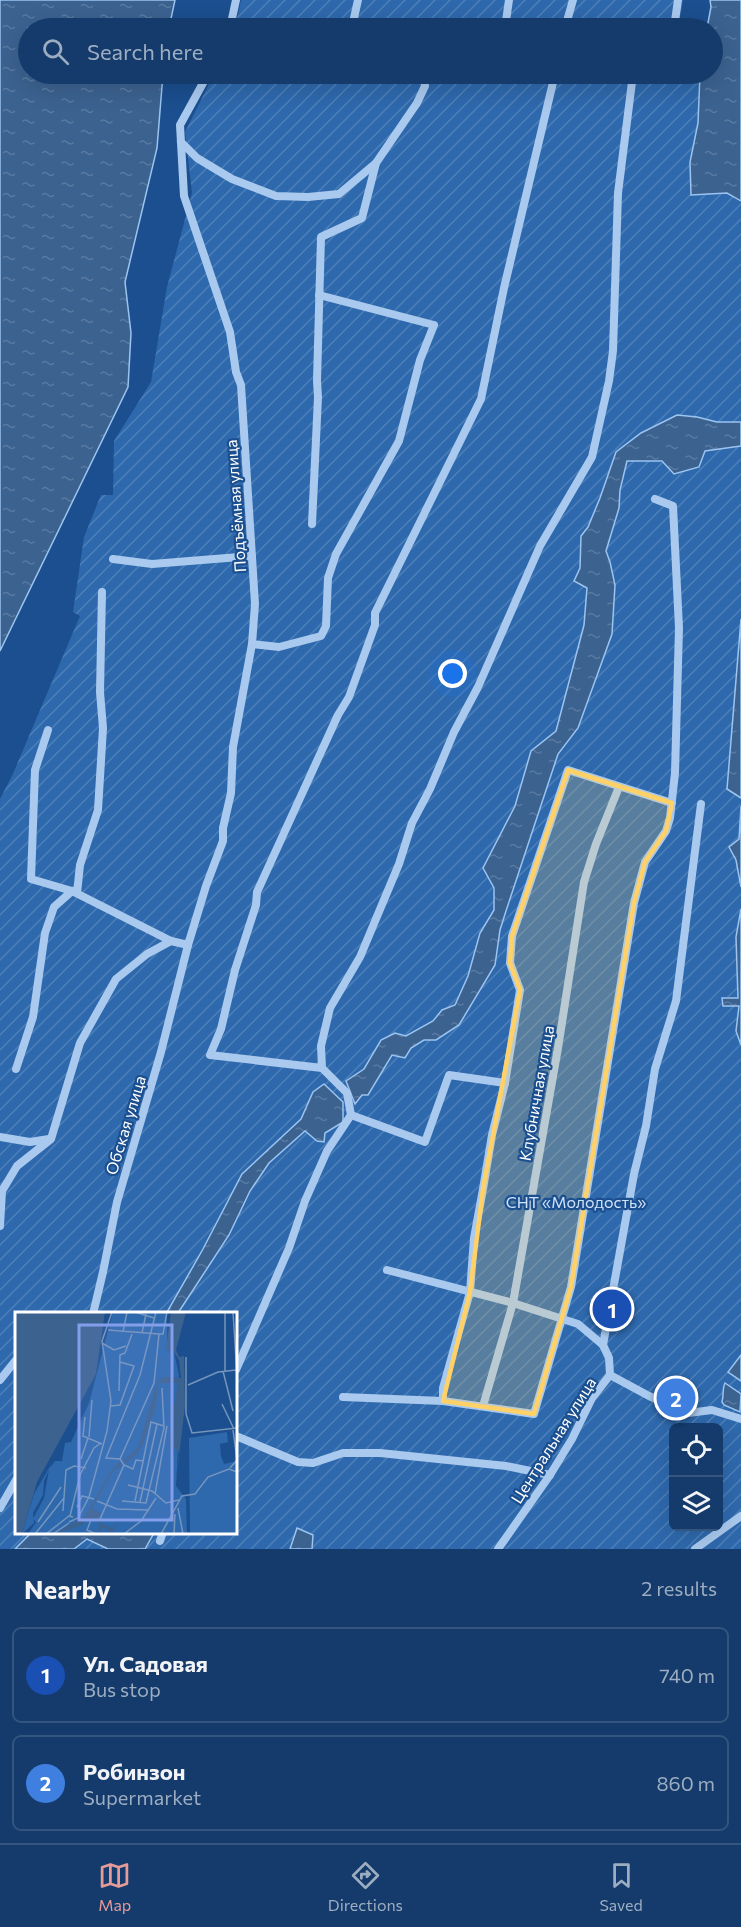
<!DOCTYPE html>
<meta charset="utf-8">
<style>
body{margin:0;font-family:Commissioner,sans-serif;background:#214673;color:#f1f3f6}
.controls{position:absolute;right:18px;bottom:18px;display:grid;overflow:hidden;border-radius:9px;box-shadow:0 6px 24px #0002}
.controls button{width:54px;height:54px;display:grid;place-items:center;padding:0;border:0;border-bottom:2px solid #33557e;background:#143b6b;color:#f1f3f6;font:30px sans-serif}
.you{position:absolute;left:453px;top:674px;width:21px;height:21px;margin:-15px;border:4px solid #fff;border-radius:50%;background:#1a73e8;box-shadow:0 0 0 9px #1a73e833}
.badge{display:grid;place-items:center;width:39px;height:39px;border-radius:50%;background:#e69b98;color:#fff;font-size:20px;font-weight:700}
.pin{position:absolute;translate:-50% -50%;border:3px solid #fff;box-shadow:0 2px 6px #0006}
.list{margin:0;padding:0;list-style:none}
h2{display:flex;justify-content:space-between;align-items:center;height:78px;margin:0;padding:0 24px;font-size:26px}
h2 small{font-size:20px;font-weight:400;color:#9dadc1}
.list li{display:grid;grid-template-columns:39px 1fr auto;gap:18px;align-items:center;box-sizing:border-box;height:96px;margin:0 12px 12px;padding:0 12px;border:2px solid #33557e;border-radius:9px}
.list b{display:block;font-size:22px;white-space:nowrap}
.list p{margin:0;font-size:20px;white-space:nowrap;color:#9dadc1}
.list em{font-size:20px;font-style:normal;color:#9dadc1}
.icon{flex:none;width:33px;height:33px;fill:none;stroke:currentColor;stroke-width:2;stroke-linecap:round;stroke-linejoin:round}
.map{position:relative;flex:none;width:741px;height:1549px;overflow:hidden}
.search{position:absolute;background:#143b6b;box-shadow:0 6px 24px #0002;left:18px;right:18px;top:18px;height:66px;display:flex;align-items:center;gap:15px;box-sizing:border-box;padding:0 21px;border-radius:33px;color:#9dadc1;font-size:22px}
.sheet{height:294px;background:#143b6b}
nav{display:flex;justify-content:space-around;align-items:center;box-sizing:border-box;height:84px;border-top:2px solid #33557e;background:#143b6b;font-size:16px;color:#9dadc1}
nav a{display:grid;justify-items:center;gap:3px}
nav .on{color:#e69b98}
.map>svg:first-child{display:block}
.garden{fill:url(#garden-furrows);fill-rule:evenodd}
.water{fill:url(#water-ripples);stroke:#9cc4f0;stroke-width:1.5}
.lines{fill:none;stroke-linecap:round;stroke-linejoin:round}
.minor{stroke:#a9c9ee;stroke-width:8}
.marked{fill:#ffd166;fill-opacity:0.2;stroke:#ffd166;stroke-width:4.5;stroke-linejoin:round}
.labels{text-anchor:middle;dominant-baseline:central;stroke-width:4.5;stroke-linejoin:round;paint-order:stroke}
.street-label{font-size:16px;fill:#fff;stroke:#1b4f8f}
.park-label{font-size:16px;fill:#cfe3fa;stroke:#1b4f8f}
.inset-road{fill:none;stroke:#7695bc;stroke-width:1.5}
.view{fill:#839eea;fill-opacity:0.15;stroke:#839eea;stroke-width:3}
.inset-edge{fill:none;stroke:#fff;stroke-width:3}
</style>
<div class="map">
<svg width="741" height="1549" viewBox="0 0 741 1549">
<defs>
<pattern id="garden-furrows" width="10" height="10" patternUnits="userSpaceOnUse" patternTransform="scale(1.5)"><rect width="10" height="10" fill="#2e69ad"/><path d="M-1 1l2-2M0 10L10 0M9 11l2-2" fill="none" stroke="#4d80b9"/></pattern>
<pattern id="water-ripples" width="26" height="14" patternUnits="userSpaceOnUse" patternTransform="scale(1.5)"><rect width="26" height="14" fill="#3c6290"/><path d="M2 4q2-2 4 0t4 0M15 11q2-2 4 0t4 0" fill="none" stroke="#597aa1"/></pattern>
</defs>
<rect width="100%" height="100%" fill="#1b4f8f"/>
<g class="garden">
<path d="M241,0H683L678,28H235Z"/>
<path d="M214,74H700L698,123L690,162L691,195L727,193L741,202V806L739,840L730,847L736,860L741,887V909L736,937L738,999L726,997L739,1006L741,1022V1549H0V799L12,776L80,616L73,612L84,537L101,495H113L114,441L151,382L167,287L192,193L185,132ZM16,1314H236V1532H16ZM674,1428H718V1526H674Z"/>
</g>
<g class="water">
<path d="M0,0H175L169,28H28V74H163L157,148L125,282L131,333L128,387L0,651Z"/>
<path d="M710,0H741V201L727,193L691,195L690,162L698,123L700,74H712V28H707L711,7Z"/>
<path d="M677,415L697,417L717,422H741V446L705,451L699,467L674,474L662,461H627L620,490L619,508L606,551L610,562L615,585L612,634L578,728L558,754L506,911L500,930L495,965L459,1025L436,1040H424L411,1048L405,1058L392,1055L368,1095H362L355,1104L346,1081L364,1069L381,1040L395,1033L406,1036L433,1021L442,1010L455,1005L468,976L480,933L494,910V888L483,868L515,806L531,751L556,731L584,625L587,588L574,581L580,568L581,536L588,527L600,498L616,452L641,433Z"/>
<path d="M741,619V798L727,789Z"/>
<path d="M741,806V887L736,860L729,847L739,839Z"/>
<path d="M741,909V1045L736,1031L739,1006H723L722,998H738L736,937Z"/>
<path d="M324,1084L343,1102V1122L325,1133L324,1142L317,1141L305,1131L269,1163L250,1191L229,1235L178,1313L166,1314L203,1249L242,1174L301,1119L313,1092Z"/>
<path d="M741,1355V1381L728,1372Z"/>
<path d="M725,1383L741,1394L740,1412L724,1405L722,1402C724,1395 722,1389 725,1383Z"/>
<path d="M297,1528L313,1535L312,1549H290Z"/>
<path d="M31,1533V1532L154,1533L145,1549H108L87,1539L74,1549H15Z"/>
</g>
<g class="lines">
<g class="minor">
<path d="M230,28L236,0"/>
<path d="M354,28V18L358,0"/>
<path d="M505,28L509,0"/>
<path d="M565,28L573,0"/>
<path d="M674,28L678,0"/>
<path d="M181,142L197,158L232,179L276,196L308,197L339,194L376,163"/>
<path d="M312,524L318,397L317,381L321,237L362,218L376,163L417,103L425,86L423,74"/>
<path d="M113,559L152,564L252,556"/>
<path d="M252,644L279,647L321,636L326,626L328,578L336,554L399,441L420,360L434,325L319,295"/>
<path d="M48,730L35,770L31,879L72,891L171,941L188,945"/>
<path d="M77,893L80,865L98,810L103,728L100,692L102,592"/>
<path d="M322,1068L321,1046L330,1008L360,957L399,864L412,823L430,789L454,732L478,687L540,546L592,457L609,381L613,351L618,193L633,74"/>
<path d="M16,1069L33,1017L45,933L54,907L72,891"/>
<path d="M351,1115L425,1142L449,1075L505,1083"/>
<path d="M0,1137L30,1142L49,1139"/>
<path d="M0,1226L2,1191L17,1166L51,1139L80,1043L116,979L147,954L171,941"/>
<path d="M387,1270L513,1303L578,1324L603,1345L609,1358L610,1375"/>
<path d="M93,1314L103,1272L117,1202L161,1052L188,945L206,886L223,841V828L231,793L233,747L252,644L255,604L241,385L236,372L230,332L184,196L180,125L208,74"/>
<path d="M603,1345L634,1174L646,1126L655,1069L676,1001L701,804"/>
<path d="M236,1370L289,1248L305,1201L327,1151L351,1115L347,1093L322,1068L210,1055L221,1029L235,970L256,905L257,892L338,715L349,697L375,625V613L481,399L504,288L555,74"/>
<path d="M610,1375L649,1396L688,1413L712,1410L741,1419"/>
<path d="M0,1380L16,1360"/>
<path d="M343,1397L443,1401L534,1414L571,1287L634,903L645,862L666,831L670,818L675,773L679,628L673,506L655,499"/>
<path d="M443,1401V1388L470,1292L474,1238L483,1189L492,1135L505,1083L520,990L510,963L512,936L568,770L672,803"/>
<path d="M483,1406L513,1303L558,1048L584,882L596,844L619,787"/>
<path d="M236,1436L298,1462L313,1463L343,1453H380L506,1466L550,1475"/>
<path d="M0,1508L16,1480"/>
<path d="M160,1541L163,1532"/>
<path d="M498,1549L550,1475L572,1439L592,1398L610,1375"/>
<path d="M695,1549L741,1516"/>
</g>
</g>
<path class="marked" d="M568,770L672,803L666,831L645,862L634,903L571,1287L534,1414L443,1401L470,1292L483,1189L520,990L510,963L512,936Z"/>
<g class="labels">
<g class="street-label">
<text transform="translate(235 506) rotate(-94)">Подъёмная улица</text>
<text transform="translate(536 1093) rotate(-80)">Клубничная улица</text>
<text transform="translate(125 1125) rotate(-73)">Обская улица</text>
<text transform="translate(553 1440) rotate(-58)">Центральная улица</text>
</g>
<g class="park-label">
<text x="576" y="1201">СНТ «Молодость»</text>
</g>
</g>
<g transform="translate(15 1312)">
<rect width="222" height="222" fill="#1b4f8f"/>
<path d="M212,120L213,130L205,132L206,144L209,152L222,149V222H175L174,126ZM37,151L29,169L28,183L18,201L19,211L7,222L19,182Z" fill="#2e69ad"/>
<path d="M98,0H152V38L159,40L164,63L155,139L159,142V135L163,136L161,174L171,187L172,222H13L21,210L18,207L29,186L34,157L40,149H47L50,131L56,130L74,91Z" fill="#2e69ad"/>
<path d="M0,0H90L81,62L22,170L7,222H0ZM156,0H171L161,38L164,45L169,44L170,93L159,187L164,140L159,135L158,145L155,139L156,112L163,71H143L141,93L127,134L122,142L109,152L108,149L123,136L142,70L149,65L166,66L164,48L158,39L151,38ZM105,149L107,154L98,159L77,197L86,201L82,209L94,215L98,216L104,206L97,222L89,215L82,221L85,212L75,206L65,214L40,222L70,204L95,161Z" fill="#3c6290"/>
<path class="inset-road" d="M120,0L139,6M218,0L222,63M93,18L144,22M108,20L112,0M127,21L131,2M87,31L99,38L111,34M171,45V102L177,121L222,116M208,59L218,99M210,59V0M173,73L203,60L221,58M104,79L105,43L110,41L117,22M207,92L219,117M96,94L105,93L119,54L105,50M70,105L68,124L87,132M74,125L77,88M66,147L73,126M105,147L139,71L144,22H148L152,0M109,153L118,157L121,148L128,149M215,156L222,148L218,118M113,173L137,179L151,191L164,188M140,182L152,114M82,189L102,197L134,198M107,189L131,191L149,116L147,76M120,189L136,110L149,114M125,190L142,112M62,195L67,184L79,187M163,196L168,222M48,199L51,158L59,154L71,156M55,204L65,163L79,136L86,131M85,207L109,153L105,147L91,146L125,63L141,0M76,208L72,218L81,222M23,210L46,175M54,210L63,206L74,185L92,119L96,89L87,29L97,0M20,222L49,186M31,222L54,204L58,205M38,222L54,211M109,222L126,209L141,186M146,222L167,184L180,182L193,165L214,157L222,160M159,222L160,202"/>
<path class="view" d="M64,13H157V208H64Z"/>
<rect width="222" height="222" class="inset-edge"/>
</g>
</svg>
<div class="controls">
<button><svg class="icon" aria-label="locate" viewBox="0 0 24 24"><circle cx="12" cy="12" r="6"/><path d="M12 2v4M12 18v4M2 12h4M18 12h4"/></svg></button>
<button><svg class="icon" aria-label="layers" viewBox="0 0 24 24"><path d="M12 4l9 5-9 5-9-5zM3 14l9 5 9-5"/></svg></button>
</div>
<div class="you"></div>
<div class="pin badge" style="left:612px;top:1309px;background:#1a4fb4">1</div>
<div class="pin badge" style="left:676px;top:1398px;background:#3f7fe0">2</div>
<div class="search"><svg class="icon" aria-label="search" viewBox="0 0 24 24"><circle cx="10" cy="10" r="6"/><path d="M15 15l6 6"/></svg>Search here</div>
</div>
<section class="sheet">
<h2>Nearby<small>2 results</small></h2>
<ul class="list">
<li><span class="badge" style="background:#1a4fb4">1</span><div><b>Ул. Садовая</b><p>Bus stop</p></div><em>740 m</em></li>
<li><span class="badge" style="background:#3f7fe0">2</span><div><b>Робинзон</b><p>Supermarket</p></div><em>860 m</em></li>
</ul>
</section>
<nav>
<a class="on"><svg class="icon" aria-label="map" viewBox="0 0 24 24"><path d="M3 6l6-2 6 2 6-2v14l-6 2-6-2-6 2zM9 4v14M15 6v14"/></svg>Map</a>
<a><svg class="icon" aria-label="directions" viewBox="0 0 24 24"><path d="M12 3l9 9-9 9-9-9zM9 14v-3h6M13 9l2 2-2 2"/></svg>Directions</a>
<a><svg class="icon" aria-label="saved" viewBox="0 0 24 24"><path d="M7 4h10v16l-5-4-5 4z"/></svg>Saved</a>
</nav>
